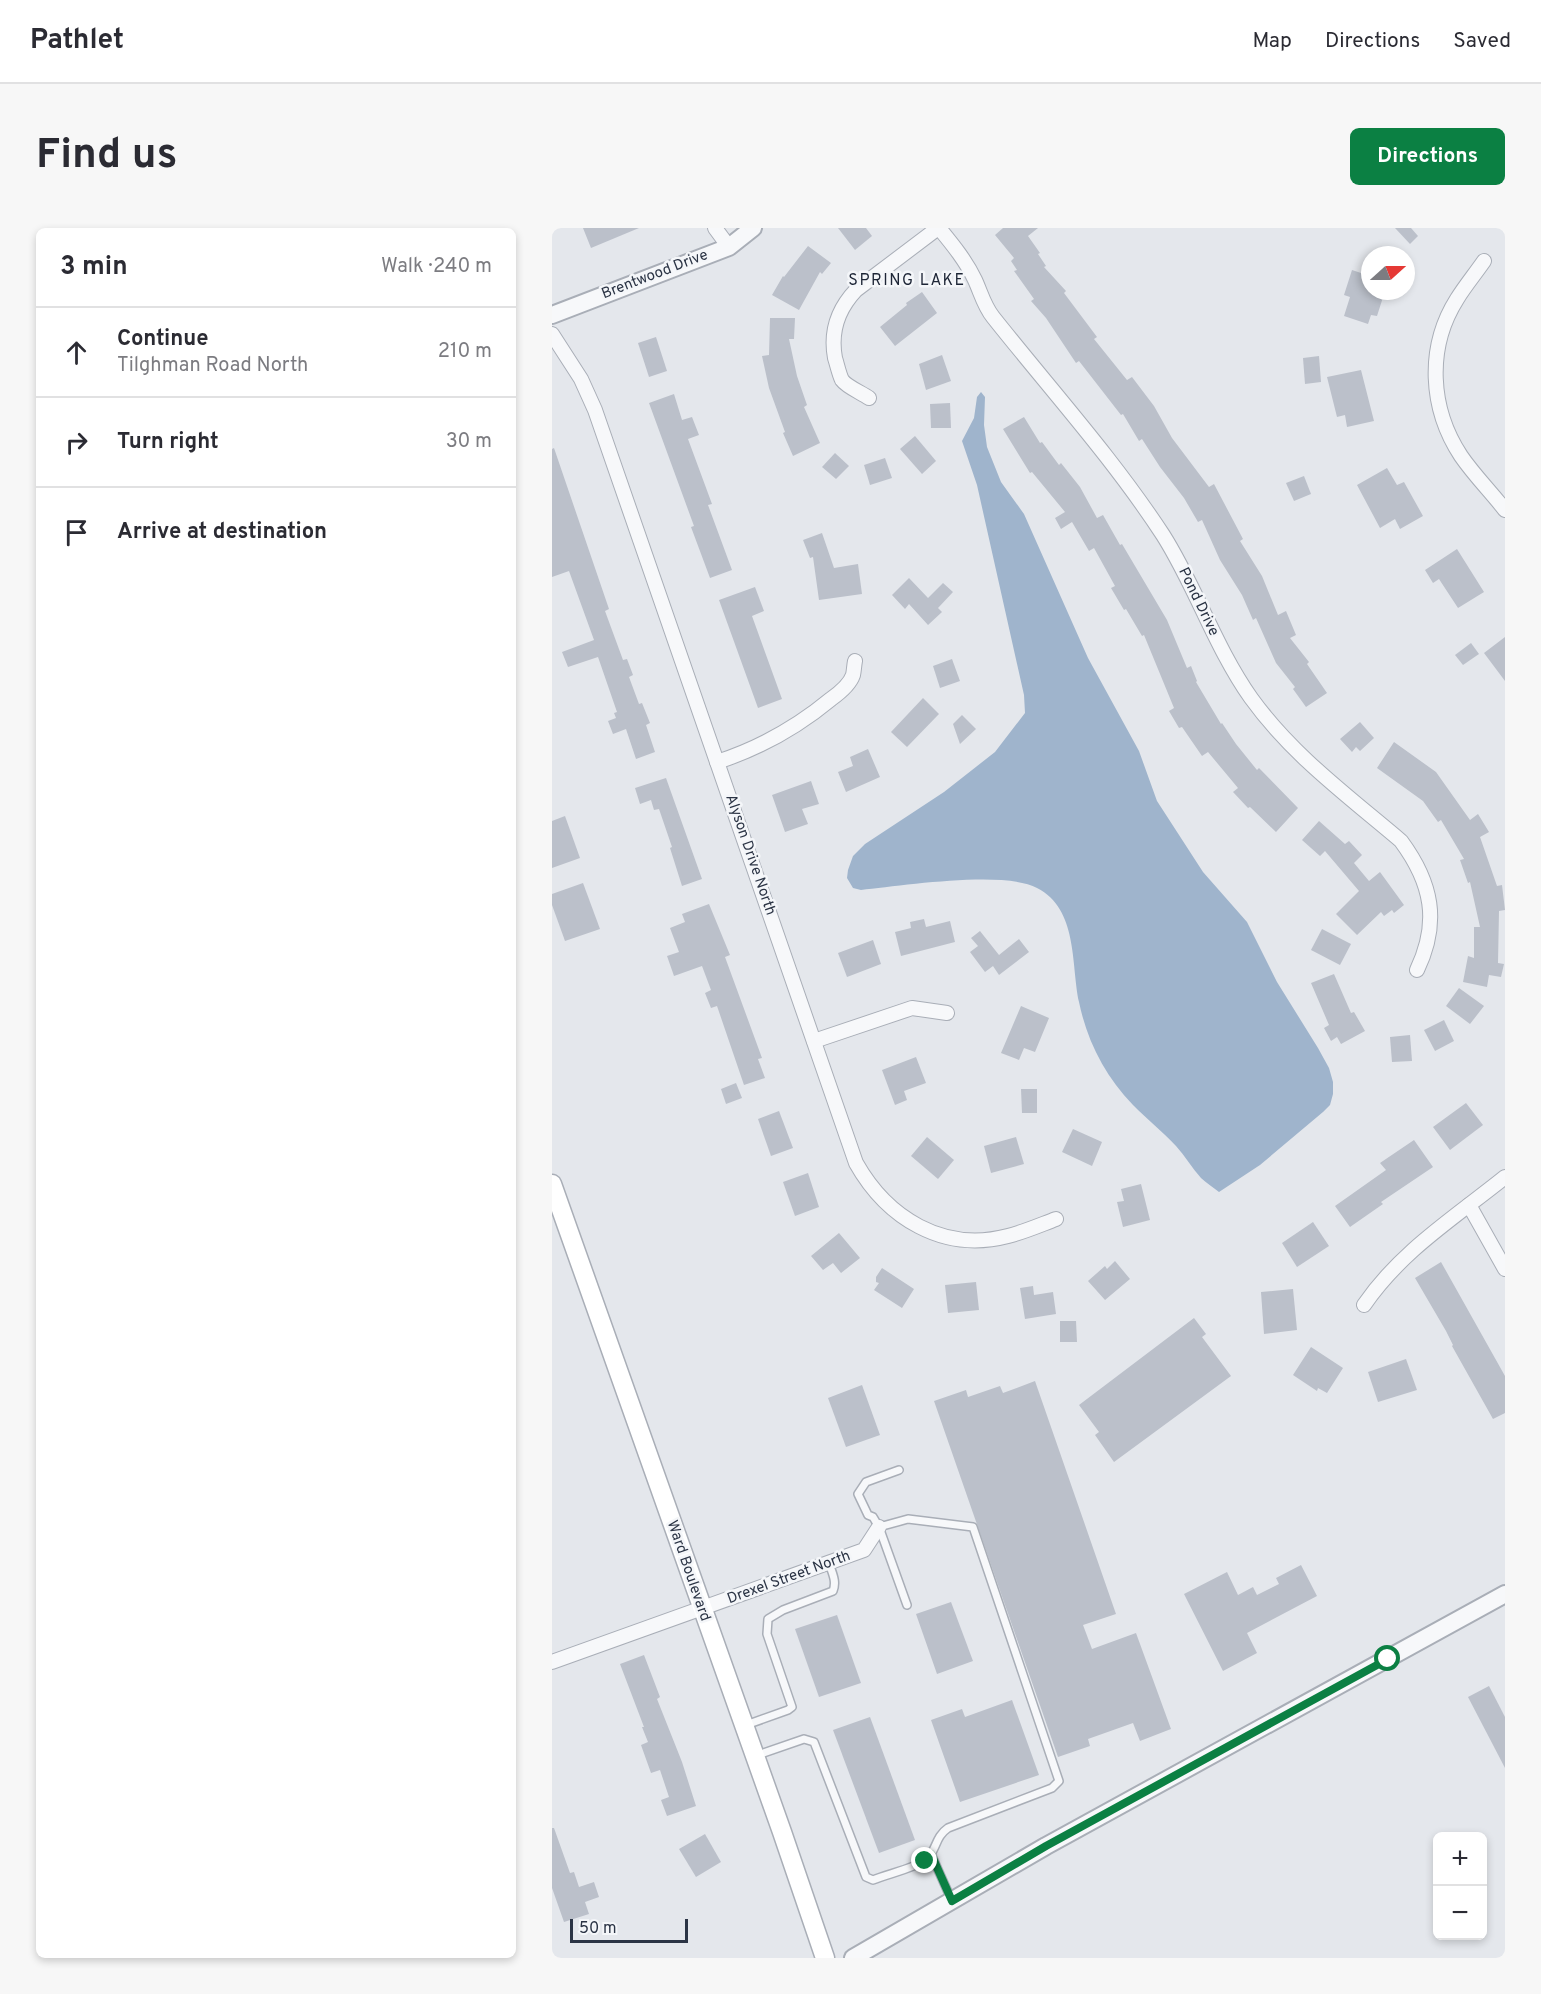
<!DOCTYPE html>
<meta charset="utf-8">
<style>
body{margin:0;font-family:Overpass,sans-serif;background:#f7f7f7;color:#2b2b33}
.controls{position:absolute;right:18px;bottom:18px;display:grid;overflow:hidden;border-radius:9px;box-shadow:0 3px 9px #0003}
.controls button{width:54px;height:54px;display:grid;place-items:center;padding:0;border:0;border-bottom:2px solid #e1e1e2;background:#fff;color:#2b2b33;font:30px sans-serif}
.compass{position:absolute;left:809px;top:18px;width:54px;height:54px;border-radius:50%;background:#fff;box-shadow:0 3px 9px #0003;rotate:69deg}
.scale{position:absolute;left:18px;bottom:15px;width:118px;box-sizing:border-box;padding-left:6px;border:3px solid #2b3445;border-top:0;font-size:16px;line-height:21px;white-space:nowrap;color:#2b3445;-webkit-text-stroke:4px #f4f6f9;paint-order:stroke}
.stop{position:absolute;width:18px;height:18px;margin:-14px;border:4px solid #0b8043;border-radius:50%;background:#fff}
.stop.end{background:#0b8043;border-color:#fff;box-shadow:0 2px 6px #0008}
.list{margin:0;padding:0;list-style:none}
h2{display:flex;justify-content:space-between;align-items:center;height:78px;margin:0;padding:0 24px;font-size:26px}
h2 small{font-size:20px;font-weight:400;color:#7c7c81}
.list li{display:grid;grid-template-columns:39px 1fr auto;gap:18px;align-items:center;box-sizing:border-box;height:90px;padding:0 24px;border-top:2px solid #e1e1e2}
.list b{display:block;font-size:22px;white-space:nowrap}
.list p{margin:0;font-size:20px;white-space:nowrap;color:#7c7c81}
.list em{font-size:20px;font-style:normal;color:#7c7c81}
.icon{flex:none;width:33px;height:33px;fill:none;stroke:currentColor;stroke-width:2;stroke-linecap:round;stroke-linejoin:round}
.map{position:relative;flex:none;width:953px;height:1730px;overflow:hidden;border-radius:9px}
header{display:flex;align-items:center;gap:36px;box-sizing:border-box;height:84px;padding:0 30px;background:#fff;border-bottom:2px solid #e1e1e2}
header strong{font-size:28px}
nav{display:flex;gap:33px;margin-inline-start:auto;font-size:21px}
.intro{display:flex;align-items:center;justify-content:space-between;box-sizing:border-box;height:144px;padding:0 36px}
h1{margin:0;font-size:42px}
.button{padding:15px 27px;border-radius:9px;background:#0b8043;color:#fff;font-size:21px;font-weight:700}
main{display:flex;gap:36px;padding:0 36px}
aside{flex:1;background:#fff;border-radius:9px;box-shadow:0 3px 9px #0003}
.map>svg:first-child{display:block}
.water{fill:#9fb4cc}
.building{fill:#bbc0ca}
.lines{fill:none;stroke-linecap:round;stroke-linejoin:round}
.service-casing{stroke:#a9aeb7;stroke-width:10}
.minor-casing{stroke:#a9aeb7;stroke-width:16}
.tertiary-casing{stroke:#a9aeb7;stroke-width:20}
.secondary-casing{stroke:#a9aeb7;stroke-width:21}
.service{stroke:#f7f8fa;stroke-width:7}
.minor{stroke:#f7f8fa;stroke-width:14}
.tertiary{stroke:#f7f8fa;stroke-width:16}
.secondary{stroke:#fff;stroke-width:18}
.route{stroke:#0b8043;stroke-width:8}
.labels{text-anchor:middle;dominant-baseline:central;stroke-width:5;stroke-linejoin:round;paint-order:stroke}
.street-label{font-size:15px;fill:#2b3445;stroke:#f4f6f9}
.neighbourhood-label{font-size:16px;letter-spacing:1.5px;fill:#1d2536;stroke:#f4f6f9}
</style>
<header>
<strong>Pathlet</strong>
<nav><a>Map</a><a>Directions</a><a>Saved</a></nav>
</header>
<div class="intro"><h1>Find us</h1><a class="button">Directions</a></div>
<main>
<aside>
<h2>3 min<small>Walk · 240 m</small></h2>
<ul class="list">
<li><svg class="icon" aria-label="ahead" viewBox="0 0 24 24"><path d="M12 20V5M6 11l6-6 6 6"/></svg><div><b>Continue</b><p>Tilghman Road North</p></div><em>210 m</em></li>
<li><svg class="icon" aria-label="right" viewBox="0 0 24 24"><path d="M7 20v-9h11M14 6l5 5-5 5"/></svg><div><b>Turn right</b></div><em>30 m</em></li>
<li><svg class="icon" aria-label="arrive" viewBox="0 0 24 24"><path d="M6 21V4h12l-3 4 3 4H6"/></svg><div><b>Arrive at destination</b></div></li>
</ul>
</aside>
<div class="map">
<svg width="953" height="1730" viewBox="0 0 953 1730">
<rect width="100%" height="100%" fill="#e4e7ec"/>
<path class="water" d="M429,164L433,169L432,197L435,219L449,254L472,286L536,430L587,523L605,573L651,644L695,694L725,754L766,820L777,840L781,854V866L778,877L771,884L708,937L667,964C661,959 654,955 649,950C640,940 633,928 624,918C610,903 595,891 581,877C553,848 535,813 527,774C519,735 526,681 485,660C452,642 349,658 309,662L301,660L295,650L296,642L301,628L313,616L392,564L443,524L473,485L472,467L425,257L410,213L422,190L425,169Z"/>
<g class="building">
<path d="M31,0H87L39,20Z"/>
<path d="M286,0H314L320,8L303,22Z"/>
<path d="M451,0H486L476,8L488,25L486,26L494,38L492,39L514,63L512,65L545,109L542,111L575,152L580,149L602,178L620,210L657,259L662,256L691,311L688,313L710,348L726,387L734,383L744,407L738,410L757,434L755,436L775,465L754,479L741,461L743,459L724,435L704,390L701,392L690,367L668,332L650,292L646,294L632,270L608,239L590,211L587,213L571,186L569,187L527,133L524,135L494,90L479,73L482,71L462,43L465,42L459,33L462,30L443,7Z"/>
<path d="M843,0H859L866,8L858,16Z"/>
<path d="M256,18L279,35L270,46L268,44L247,82L220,67L231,48L232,49Z"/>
<path d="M800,42L818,48V63H833L825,88L819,87L816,96L792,88L798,69L792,67Z"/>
<path d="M370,64L385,85L343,118L328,99L355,77L354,75Z"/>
<path d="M218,90H243L242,111H237L245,148L255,177L252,179L268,215L241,228L231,205L233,204L217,160L210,128L217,127Z"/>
<path d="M104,109L115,143L97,149L86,115Z"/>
<path d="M390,127L399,153L374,162L367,136Z"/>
<path d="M767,128L769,154L753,156L751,130Z"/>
<path d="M809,142L822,193L795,199L793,187L785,189L775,149Z"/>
<path d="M122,166L130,192L140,189L147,207L136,211L160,276L156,277L180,342L158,350L139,299L142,298L97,175Z"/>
<path d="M398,175L399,200H379L378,176Z"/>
<path d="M472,189L488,215L490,214L507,237L509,235L528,259L545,290L551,287L568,317L570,316L615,392L635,440L639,438L645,453L644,454L669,496L670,495L684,516L705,542L707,540L746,580L724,604L698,579L696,580L681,564L686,560L656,524L650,528L630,499L627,500L617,483L622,480L592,407L590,408L574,381L572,382L559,360L563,358L542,320L537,323L520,294L509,301L503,290L513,284L480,244L478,245L451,201Z"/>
<path d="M363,208L384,233L370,246L348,221Z"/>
<path d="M2,220L57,381L53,383L71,432L75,431L81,447L77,449L87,476L90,475L98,495L94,497L103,524L84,531L74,501L61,506L56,493L64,490L62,485L65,484L46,429L16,439L10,424L42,412L17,343L0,349V221Z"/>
<path d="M283,225L297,238L284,251L270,239Z"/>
<path d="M333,230L340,250L318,257L312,237Z"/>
<path d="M835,240L845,257L852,254L871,288L848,301L843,291L828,300L805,257Z"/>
<path d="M752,248L759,266L742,273L734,255Z"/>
<path d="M270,305L282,340L306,336L310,366L267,372L261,329L258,330L251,312Z"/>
<path d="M905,321L932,364L906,380L887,351L881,355L873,342Z"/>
<path d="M357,350L376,370L391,355L401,364L386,380L390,384L376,397L357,376L353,381L340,367Z"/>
<path d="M203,359L212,383L200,388L230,471L206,480L167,372Z"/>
<path d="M953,409V453L932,425Z"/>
<path d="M919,415L927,426L911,437L903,427Z"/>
<path d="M400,431L408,453L388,460L381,438Z"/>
<path d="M371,470L387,486L355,519L339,504Z"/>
<path d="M410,487L424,501L408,516L401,496Z"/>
<path d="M808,494L822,510L808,523L804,519L800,524L788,511Z"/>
<path d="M842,514L884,544L918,592L926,586L937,604L928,609L945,658L950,657L953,682L947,683L946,735L952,736L949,749L937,747L935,759L911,754L916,728L922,730V699H928L918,654L916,655L908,632L912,631L889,592L886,594L871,573L825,540Z"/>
<path d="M316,521L328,549L294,564L286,544L301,538L298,529Z"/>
<path d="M114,550L150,651L130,658L118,620L120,619L107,581L102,582L99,572L88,576L83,560Z"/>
<path d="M259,553L267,576L250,581L256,596L233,604L220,567Z"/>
<path d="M13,588L28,630L0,640V593Z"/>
<path d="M767,593L793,616L797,613L810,627L802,635L817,653L828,644L852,677L842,685L840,682L832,688L829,684L805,707L784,686L807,663L773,623L768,628L750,612Z"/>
<path d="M31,655L48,701L13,713L0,677V666Z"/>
<path d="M157,676L178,727L173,729L210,830L206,831L213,850L192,857L165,778L159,780L153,765L159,762L150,738L122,748L115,728L127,724L118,700L133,694L130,686Z"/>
<path d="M372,691L374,699L398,693L403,714L349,728L343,704L359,700L358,694Z"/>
<path d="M770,701L799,716L788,737L759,722Z"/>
<path d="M428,703L447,727L467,711L477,724L447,747L441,738L433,744L418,724L426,718L419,710Z"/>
<path d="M321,712L329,736L295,749L286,725Z"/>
<path d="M782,746L799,785L802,784L813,803L789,816L785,809L779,813L772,800L777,797L759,755Z"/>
<path d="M907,760L932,778L918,796L894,778Z"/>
<path d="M469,778L497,790L483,824L472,820L467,832L449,825Z"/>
<path d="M892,792L902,813L883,823L872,802Z"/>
<path d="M858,807L860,833L840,834L838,809Z"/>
<path d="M364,829L374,855L352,863L355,872L343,877L330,842Z"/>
<path d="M184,855L190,870L174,876L169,861Z"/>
<path d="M469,861H485V885H470Z"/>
<path d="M914,875L931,897L898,922L881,899Z"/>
<path d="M227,883L241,920L219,928L206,891Z"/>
<path d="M521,901L550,914L540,938L510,924Z"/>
<path d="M375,909L402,932L386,951L359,928Z"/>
<path d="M464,909L472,936L439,945L432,918Z"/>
<path d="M862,912L881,939L829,974L831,976L798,999L783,978L834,942L828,935Z"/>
<path d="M256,945L267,979L243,988L231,954Z"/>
<path d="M589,956L598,992L571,999L565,974L572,973L569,961Z"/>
<path d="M761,994L777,1018L745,1039L730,1015Z"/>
<path d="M287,1005L308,1030L289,1045L281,1035L271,1042L259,1028Z"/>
<path d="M563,1033L578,1051L553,1072L536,1053L553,1038L555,1041Z"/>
<path d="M889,1034L953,1148V1185L941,1191L900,1118L901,1117L894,1103L863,1050Z"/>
<path d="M330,1040L362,1061L350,1080L322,1062L327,1055L324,1054V1049Z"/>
<path d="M424,1054L427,1082L396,1085L393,1057Z"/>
<path d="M481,1058L482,1067L501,1064L504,1086L473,1091L468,1060Z"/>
<path d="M741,1061L745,1102L712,1106L709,1064Z"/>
<path d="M642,1090L654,1106L650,1109L679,1148L562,1234L543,1207L547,1204L527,1177Z"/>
<path d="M508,1093H524L525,1114H508Z"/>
<path d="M759,1119L791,1140L775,1165L766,1160L765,1163L741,1147Z"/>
<path d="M854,1131L865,1162L826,1174L816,1144Z"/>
<path d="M483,1153L564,1386L531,1397L540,1421L584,1405L619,1501L588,1513L581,1495L536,1511L538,1518L506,1529L382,1173L414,1162L416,1169L448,1158L451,1165Z"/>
<path d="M310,1157L328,1207L294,1219L276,1170Z"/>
<path d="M749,1337L765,1368L695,1405L705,1425L671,1443L632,1366L675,1344L686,1367L701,1359L705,1367L727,1356L724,1350Z"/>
<path d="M399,1374L421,1433L385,1446L364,1386Z"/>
<path d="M285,1387L309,1455L267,1469L243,1401Z"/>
<path d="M92,1427L108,1469L105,1471L130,1534L144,1578L115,1588L109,1572L117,1569L108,1542L99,1545L89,1517L96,1514L90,1499H92L68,1436Z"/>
<path d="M937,1458L953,1489V1540L916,1469Z"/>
<path d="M460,1472L487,1547L408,1574L379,1492L410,1481L413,1489Z"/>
<path d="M318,1489L363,1612L327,1625L281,1502Z"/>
<path d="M0,1600H2L18,1645L22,1644L27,1659L42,1654L47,1669L33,1674L37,1686L12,1694L0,1660Z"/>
<path d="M153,1606L169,1634L144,1649L127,1621Z"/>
</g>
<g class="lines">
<g class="service-casing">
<g id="service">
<path d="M347,1242L314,1254L306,1266L316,1287L321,1289L327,1299L355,1377"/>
<path d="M194,1497L236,1482L240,1479L215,1406L216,1391L231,1382L281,1363C285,1353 280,1345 277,1335"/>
<path d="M203,1528L252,1511L262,1514L314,1649L321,1652C335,1646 364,1640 375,1631C385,1621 383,1609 396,1600L500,1560L507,1553L421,1299L356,1291L327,1299"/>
<path d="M379,1626L400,1673"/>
</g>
</g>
<g class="minor-casing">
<g id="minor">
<path d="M163,0L177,19"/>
<path d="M387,0C401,17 414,33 423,52C429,65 432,78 441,89C498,161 560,229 611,307C644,359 663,419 699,470C740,527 796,568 849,613C880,655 888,694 865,742"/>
<path d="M932,33C923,46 913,58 905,71C874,120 878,181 909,228C922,247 939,264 953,282"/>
<path d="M0,106L29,151L43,182L304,935C335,990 391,1025 456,1008C472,1004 488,997 504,991"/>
<path d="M317,170C310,165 295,159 290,152C287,146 285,136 283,130C278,103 286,81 304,62L386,0"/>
<path d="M165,534C208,520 244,500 279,471C286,466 298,456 301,447C302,443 302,438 303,433"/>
<path d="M262,813L360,780L395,785"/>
<path d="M917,977L953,1041"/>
<path d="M812,1077C849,1023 902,990 953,949"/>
<path d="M0,1434L312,1322L327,1299"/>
</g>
</g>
<g class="tertiary-casing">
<g id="tertiary">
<path d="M0,87L177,19L201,0"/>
<path d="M301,1730L494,1618L953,1366"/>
</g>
</g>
<g class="secondary-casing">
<path id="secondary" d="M0,956L230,1604L273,1730"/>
</g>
<use href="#service" class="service"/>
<use href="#minor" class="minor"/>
<use href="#tertiary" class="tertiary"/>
<use href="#secondary" class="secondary"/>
</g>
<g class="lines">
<path class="route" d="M373,1633L379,1626L400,1673L494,1618L836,1431"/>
</g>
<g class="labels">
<g class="street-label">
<text transform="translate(103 47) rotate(-21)">Brentwood Drive</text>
<text transform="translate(646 374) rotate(64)">Pond Drive</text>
<text transform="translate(198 627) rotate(71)">Alyson Drive North</text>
<text transform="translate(136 1343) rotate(71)">Ward Boulevard</text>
<text transform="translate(237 1350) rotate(-20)">Drexel Street North</text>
</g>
<g class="neighbourhood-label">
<text x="355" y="53">SPRING LAKE</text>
</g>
</g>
</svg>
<div class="controls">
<button>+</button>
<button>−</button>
</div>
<svg class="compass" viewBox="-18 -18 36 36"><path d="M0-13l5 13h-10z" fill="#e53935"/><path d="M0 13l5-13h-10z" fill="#7c7c81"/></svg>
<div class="scale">50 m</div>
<div class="stop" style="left:836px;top:1431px"></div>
<div class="stop end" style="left:373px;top:1633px"></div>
</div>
</main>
